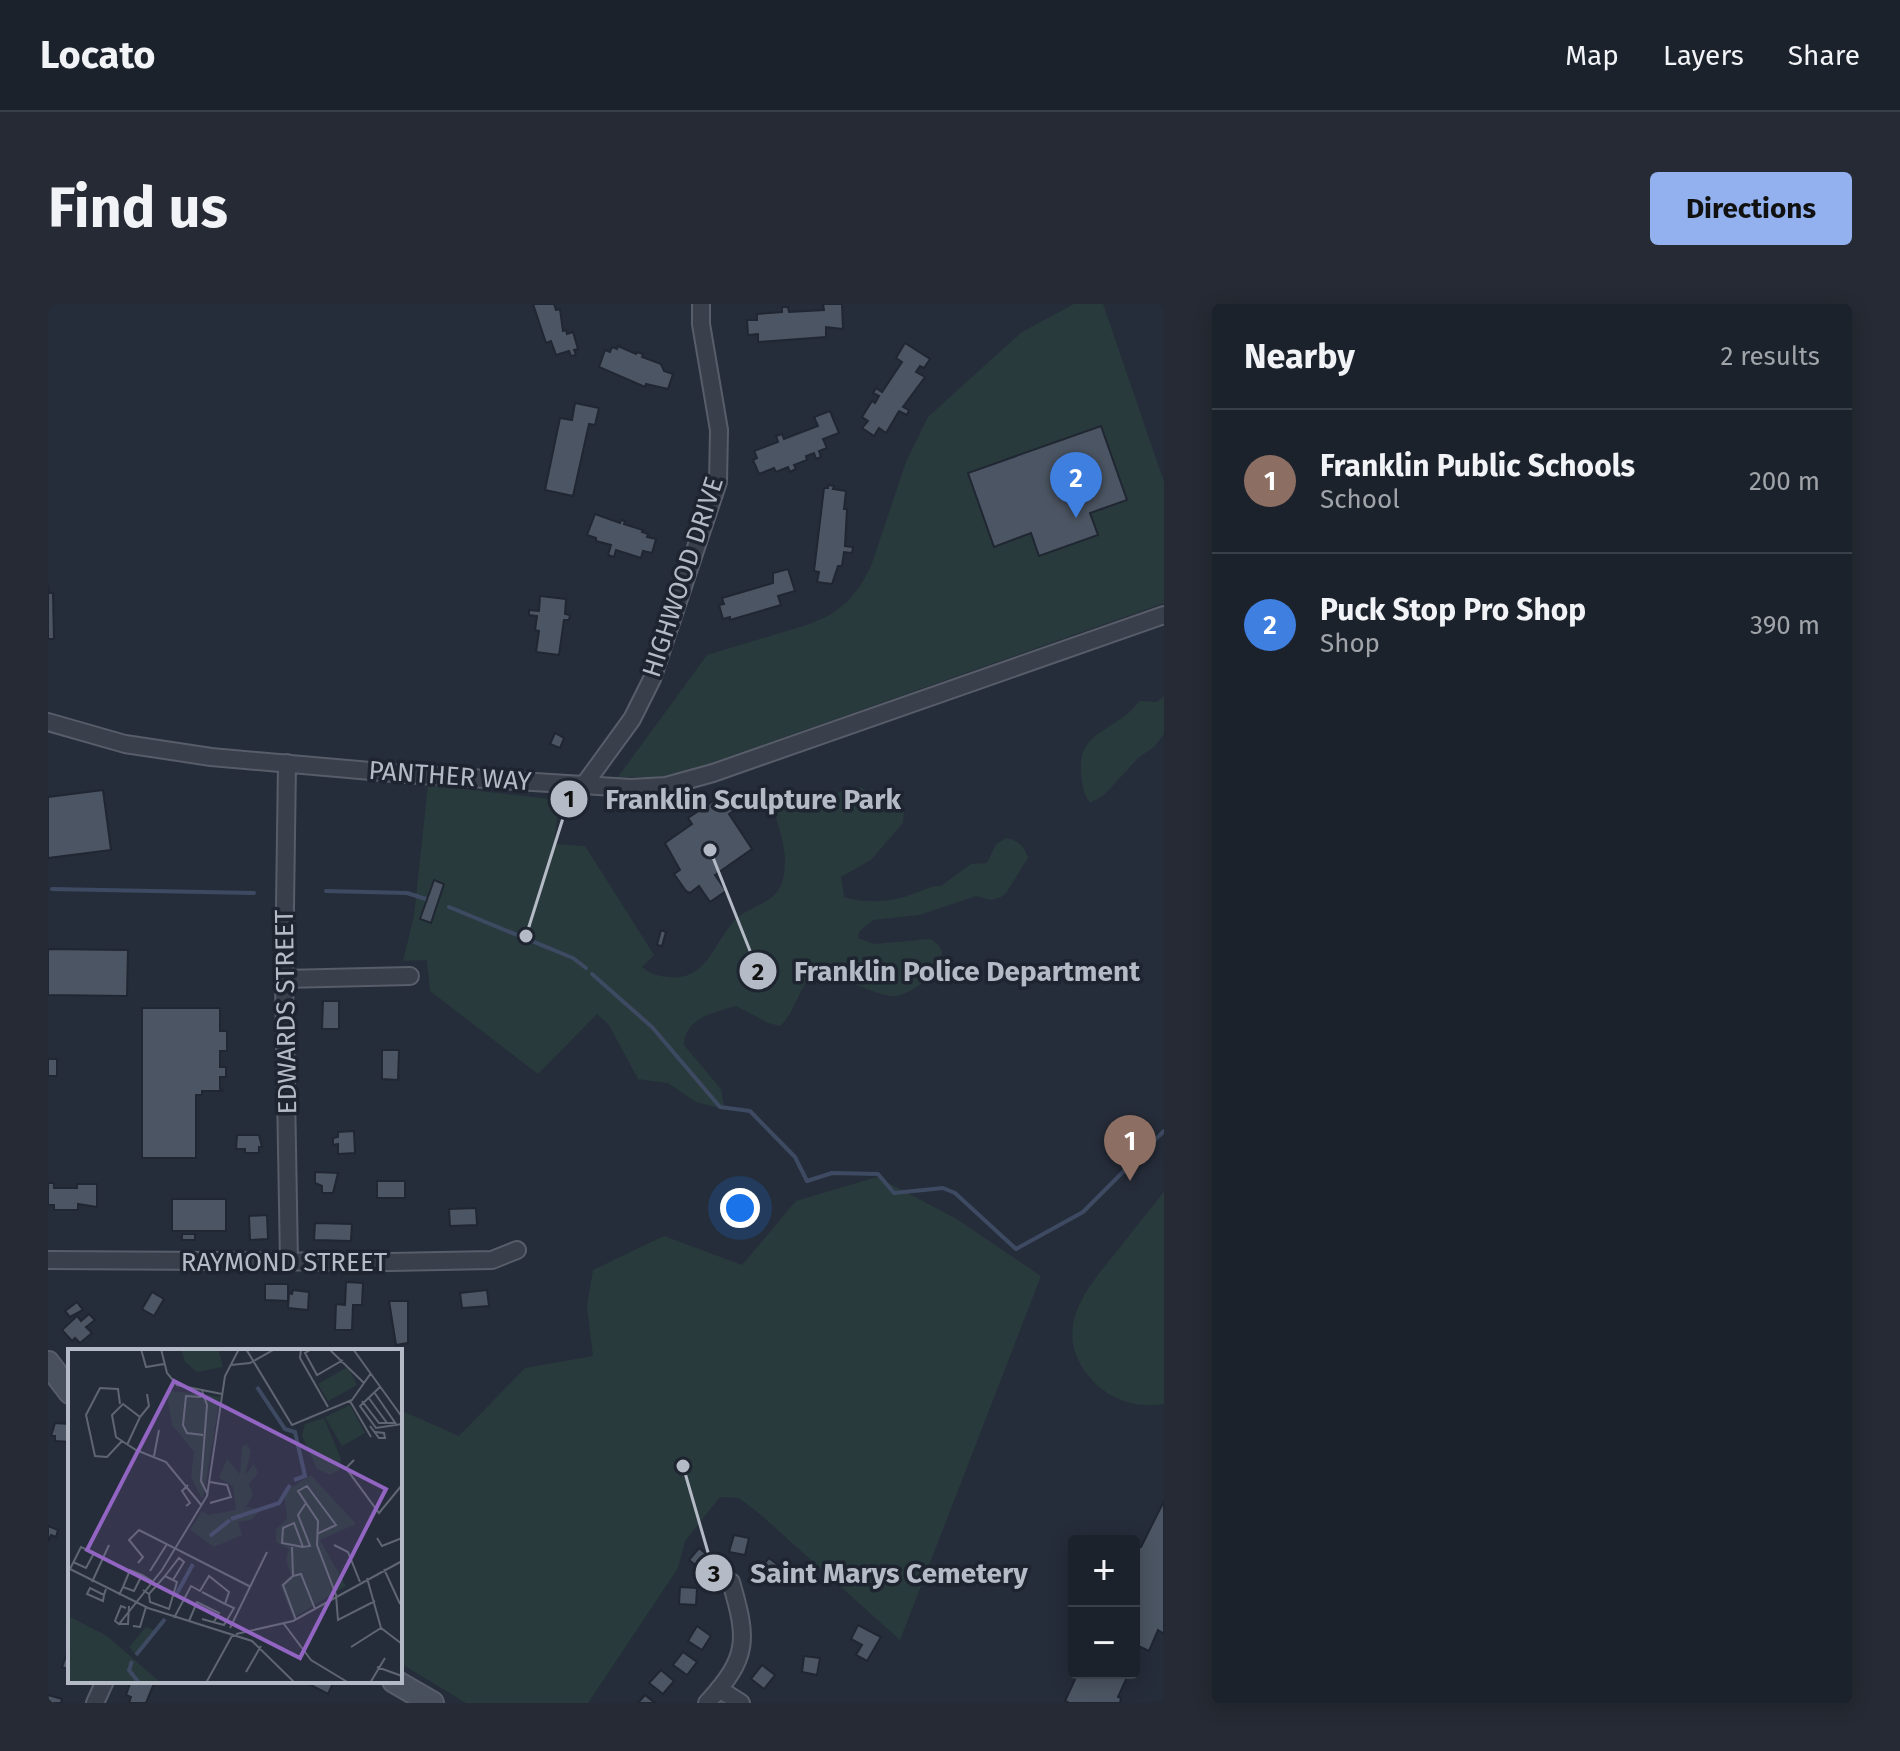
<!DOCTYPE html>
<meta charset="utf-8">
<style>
body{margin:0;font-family:"Fira Sans",sans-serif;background:#252a34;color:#f1f3f6}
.controls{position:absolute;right:24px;bottom:24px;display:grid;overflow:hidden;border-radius:8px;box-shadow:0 4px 20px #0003}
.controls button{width:72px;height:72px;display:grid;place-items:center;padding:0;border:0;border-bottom:2px solid #3a3f48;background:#1c222c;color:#f1f3f6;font:40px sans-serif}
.you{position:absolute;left:692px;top:904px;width:28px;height:28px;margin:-20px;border:6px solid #fff;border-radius:50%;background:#1a73e8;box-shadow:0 0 0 12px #1a73e833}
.badge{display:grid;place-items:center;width:52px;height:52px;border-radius:50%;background:#92b1ee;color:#fff;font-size:26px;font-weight:700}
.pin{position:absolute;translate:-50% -66px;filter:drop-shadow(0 2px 4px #0008)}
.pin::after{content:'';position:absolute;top:42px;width:28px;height:24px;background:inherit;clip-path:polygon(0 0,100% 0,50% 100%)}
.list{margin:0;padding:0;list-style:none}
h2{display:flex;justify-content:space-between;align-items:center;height:104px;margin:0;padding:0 32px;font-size:34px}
h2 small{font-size:26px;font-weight:400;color:#a0a4a9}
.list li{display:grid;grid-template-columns:52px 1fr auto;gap:24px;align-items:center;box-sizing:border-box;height:144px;padding:0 32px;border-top:2px solid #3a3f48}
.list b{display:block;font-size:30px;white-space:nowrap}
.list p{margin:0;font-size:26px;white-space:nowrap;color:#a0a4a9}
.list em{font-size:26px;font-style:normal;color:#a0a4a9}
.map{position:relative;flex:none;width:1116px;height:1399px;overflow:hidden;border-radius:8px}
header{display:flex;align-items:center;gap:48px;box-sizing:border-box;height:112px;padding:0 40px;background:#1c222c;border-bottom:2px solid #3a3f48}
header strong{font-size:38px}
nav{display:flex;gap:44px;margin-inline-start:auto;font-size:28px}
.intro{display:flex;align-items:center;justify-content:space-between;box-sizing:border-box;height:192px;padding:0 48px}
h1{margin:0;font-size:56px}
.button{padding:20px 36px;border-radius:8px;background:#92b1ee;color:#111;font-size:28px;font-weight:700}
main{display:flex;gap:48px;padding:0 48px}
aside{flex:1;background:#1c222c;border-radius:8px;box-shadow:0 4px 20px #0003}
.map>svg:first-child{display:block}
.green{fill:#283a3c}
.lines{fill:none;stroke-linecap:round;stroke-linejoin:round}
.stream{stroke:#3d4a62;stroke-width:4}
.building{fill:#4c5563;stroke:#202632;stroke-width:2}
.street-casing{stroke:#575d69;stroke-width:20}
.secondary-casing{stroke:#575d69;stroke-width:26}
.street{stroke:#393f4b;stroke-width:16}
.secondary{stroke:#484f5d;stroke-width:22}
.labels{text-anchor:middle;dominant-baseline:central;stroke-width:7;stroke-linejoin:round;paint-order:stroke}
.street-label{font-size:26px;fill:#b5bbc6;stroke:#1e2430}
.inset-river{fill:none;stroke:#3d4a62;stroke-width:4}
.inset-road{fill:none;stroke:#5f6672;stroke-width:2}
.view{fill:#9265c2;fill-opacity:0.15;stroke:#9265c2;stroke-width:4}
.inset-edge{fill:none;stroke:#b5bbc6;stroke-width:4}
.leader{fill:none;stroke:#b5bbc6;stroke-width:3}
.callout-dot{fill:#b5bbc6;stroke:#1e2430;stroke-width:3}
.mark-label{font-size:24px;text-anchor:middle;font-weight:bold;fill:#111}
.callout-label{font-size:28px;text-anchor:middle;font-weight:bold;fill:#b5bbc6;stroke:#1e2430;stroke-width:7;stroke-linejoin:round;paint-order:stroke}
</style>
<header>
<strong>Locato</strong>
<nav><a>Map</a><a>Layers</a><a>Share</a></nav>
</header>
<div class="intro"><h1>Find us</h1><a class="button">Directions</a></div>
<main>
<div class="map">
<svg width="1116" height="1399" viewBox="0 0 1116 1399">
<rect width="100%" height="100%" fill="#262d3a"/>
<g class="green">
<path d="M1026,0H1055L1116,178V299L640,467L611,473H570L659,351L762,320L782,311L799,298L813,281L823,262L858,158L880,113L974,28Z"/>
<path d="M1116,392V430L1106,443L1091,453L1056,491L1042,499C1035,488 1034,481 1033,468C1030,434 1055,429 1078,411C1083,407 1087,402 1092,397L1109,398Z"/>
<path d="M380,481L511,496L506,540L537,542L606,651L594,663C604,671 610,672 622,673C659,677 666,638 687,616C701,602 727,600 734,579C742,551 732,527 724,501L727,496L769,499L804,482L814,484L831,496L852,489L856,506L855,519L823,556L793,573L796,593C816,600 842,598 862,591C874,587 881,582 893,582L923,560L939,559L948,540L958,534C969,536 977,542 980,554L958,589L953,593L943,596L928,592L871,611L825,616L811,628L810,634L826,640L882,635C916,651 868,689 848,692C833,694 793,673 777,667C750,671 751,706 732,722L720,719L688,702C666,709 637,713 636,741L673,785L676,802L671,804L648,798L620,779L590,775L561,721L549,710L490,770L382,687L379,656L355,657L366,612Z"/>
<path d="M829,873L907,914L993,972L852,1336L713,1211L691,1194L672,1193L637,1237L630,1264L540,1399H418L352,1359V1106L411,1132L477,1064L545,1052L539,1002L545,966L616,932L694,961L748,897Z"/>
<path d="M1116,888V1100C1091,1104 1067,1098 1048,1080C999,1031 1036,987 1070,946C1085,927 1100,907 1116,888Z"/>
</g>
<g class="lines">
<g class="stream">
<path d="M4,585L206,589"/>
<path d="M278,587L359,589L378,595"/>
<path d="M401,603L525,654L538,664"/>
<path d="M544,670L604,723L672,803L702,807L747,853L759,877L784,869L830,870L846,889L895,884L907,889L968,945L1035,908L1116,827"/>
</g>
</g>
<g class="building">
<path d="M485,0H506L508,6L512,5L515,27L518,26L519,30L525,28L530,45L526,46L528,51L523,52L521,47L508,51L503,37L498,39Z"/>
<path d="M775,0H794L795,25L778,23V33L710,38V30L700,31L699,16H709V10L734,8V3H740L741,8L776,6Z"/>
<path d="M857,39L882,55L876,64L872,62L868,68L877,73L855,103L861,106L859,111L851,107L838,129L831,124L826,132L814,124L820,117L814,113L824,97L827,99L831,92L825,89L828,84L834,88L854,58L848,54Z"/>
<path d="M570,42L588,50L589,48L595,50L594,53L613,60L616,67L625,70L620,85L598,80L597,83L551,63L557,46L562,48L564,43L569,45Z"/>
<path d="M527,99L551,104L547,121L541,120L525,192L497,186L512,114L524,116Z"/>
<path d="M782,107L791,129L775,135L779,144L771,147L773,153L768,155L766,149L758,152L759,156L746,161L748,165L742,168L740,163L728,168L726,164L711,170L705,156L709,154L706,147L730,138L728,132L734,130L736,135L770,122L766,113Z"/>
<path d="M1053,122L1079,196L1042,209L1050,231L991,252L983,229L946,243L920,169Z"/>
<path d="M780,181L786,182L785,185L798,187L796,205H799L797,242L805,243L804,249L796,248L794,262H790L784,280L769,278L771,268L766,267L776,184H780Z"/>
<path d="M547,210L572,219L573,216L577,217L576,220L595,226L594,228L600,230L599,233L608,235L604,249L595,247L593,254L568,246L566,253L560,251L563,241L548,237V234L539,231Z"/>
<path d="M740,265L747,287L730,292L733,301L682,316V313L675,315L671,301L676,300L674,294L725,279V269Z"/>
<path d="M0,281L1,289H5L6,335H0Z"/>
<path d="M492,292L518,295L517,310L522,311L521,316H516L511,351L488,348L491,327L487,326L489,312L481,311V306L491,307Z"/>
<path d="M507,429L516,434L512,444L502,440Z"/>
<path d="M55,486L63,546L0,554V493Z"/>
<path d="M683,493L690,504L681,510L704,545L667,571L678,587L662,598L651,582L642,589L638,587L626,570L632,566L617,539L644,520L640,514L649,508L647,505L653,501L655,504L665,497L669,502Z"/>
<path d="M386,576L396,580L383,619L372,615Z"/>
<path d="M613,626L618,628L614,642L609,641Z"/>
<path d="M0,645L80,646L79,692L0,691Z"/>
<path d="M275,697H291V725H274Z"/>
<path d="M94,704H172V727H179V747H172V763H178V773H172V785L176,787H154V791H148V854H94Z"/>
<path d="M334,746H351L350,776L334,775Z"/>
<rect x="0" y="755" width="9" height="17"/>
<path d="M306,827L307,849L290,850V840L285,841V834L290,833V828Z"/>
<path d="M189,831H211L214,843H211V849H197V845H188Z"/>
<path d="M267,868L290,869L285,889H274V882L267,879Z"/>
<rect x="329" y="877" width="28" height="17"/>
<path d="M0,879H6V884H29V880H49V903L30,900V906H6V901H0Z"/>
<rect x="124" y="895" width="54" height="32"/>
<path d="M428,904L429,921L402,922L401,905Z"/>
<path d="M219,911L220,935L202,936L201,912Z"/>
<path d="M267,919L304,920L303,937L266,936Z"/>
<rect x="134" y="930" width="13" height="6"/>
<path d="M298,978L315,979L314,1001H305L304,1026H287L288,1000L297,1001Z"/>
<path d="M217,980H240V997L217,996Z"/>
<path d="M245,986L261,988L260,1006L240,1004L241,989L244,990Z"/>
<path d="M439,986L441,1002L414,1004L412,989Z"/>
<path d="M104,988L116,995L106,1012L94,1005Z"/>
<path d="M341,997H360V1039L348,1041Z"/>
<path d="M29,998L35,1006L22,1013L17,1007Z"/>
<path d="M41,1010L47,1016L38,1023L44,1029L32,1039L27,1034L24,1037L14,1026L29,1012L33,1017Z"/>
<path d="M7,1119L22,1120V1138L7,1137V1132H3Z"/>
<path d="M1116,1197V1330L1110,1326L1101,1347L1086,1340V1259L1089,1253L1086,1248L1088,1244L1093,1243Z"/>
<path d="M0,1222L10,1226L8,1233L3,1231L0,1238Z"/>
<path d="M686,1231L701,1234L697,1251L681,1248Z"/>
<path d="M651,1244L664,1255L655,1267L641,1256Z"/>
<path d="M721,1254L734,1264L724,1278L710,1268Z"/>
<path d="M632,1283L649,1284L648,1301L631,1300Z"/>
<path d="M810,1321L833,1333L819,1357L808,1351L814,1341L803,1335Z"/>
<path d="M649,1322L663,1332L654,1346L640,1337Z"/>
<path d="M22,1341V1366L14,1363Z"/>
<path d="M635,1348L649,1358L639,1371L625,1361Z"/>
<path d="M756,1352L772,1354L769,1371L754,1368Z"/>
<path d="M714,1361L727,1371L716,1385L703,1375Z"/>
<path d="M613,1366L626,1377L615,1390L601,1379Z"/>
<path d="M1030,1369H1081L1070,1393L1073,1394L1072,1399H1021L1017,1397Z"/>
<path d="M83,1377L91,1380L92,1377H107L98,1399H81L83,1393L78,1391Z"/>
<path d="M255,1377H286L280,1390Z"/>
<path d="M0,1391L14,1395L13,1399H0Z"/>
<path d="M597,1391L607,1399H590Z"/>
</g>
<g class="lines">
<g class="street-casing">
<g id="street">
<path d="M0,418L77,440L163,453L357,470L583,484L618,482L665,469L1116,311"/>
<path d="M239,459L236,675L241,957"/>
<path d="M536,481L584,415L604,375L670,178L671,126L653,20V0"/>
<path d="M236,675L362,672"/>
<path d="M0,956L342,958L444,956L469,946"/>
<path d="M671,1385L693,1399"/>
<path d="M47,1399L57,1377"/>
<path d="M659,1399C701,1353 700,1336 683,1278"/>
</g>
</g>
<g class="secondary-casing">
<g id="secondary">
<path d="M0,1059L22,1088"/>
<path d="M346,1377L384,1399"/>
</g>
</g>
<use href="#street" class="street"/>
<use href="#secondary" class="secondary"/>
</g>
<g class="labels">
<g class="street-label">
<text transform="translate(635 273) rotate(-72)">HIGHWOOD DRIVE</text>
<text transform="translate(402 472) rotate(4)">PANTHER WAY</text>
<text transform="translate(238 708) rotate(-91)">EDWARDS STREET</text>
<text x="236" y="958">RAYMOND STREET</text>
</g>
</g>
<g transform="translate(20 1045)">
<rect width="334" height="334" fill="#262d3a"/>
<path d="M113,0H150L155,18L129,23L117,13ZM280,18L289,36L260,52L250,35ZM98,41L152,48L135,151L123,128L126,103L104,76ZM282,56L297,84L274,97L257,68ZM256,69L273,110L271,121L262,126L249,120L234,87L237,75ZM179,95L183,102L177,126L186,115L190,124L181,135L185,146L178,158L193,161L183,171L170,173L174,186L146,198L122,181L134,162L140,166L168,161L165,137L151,129L159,110L172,125L174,97ZM243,126L288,175L252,191L278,237L225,269L212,236L223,226L218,211L221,200L208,193V180L219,170L216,143ZM0,267L39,287L93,334H0ZM78,278L88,282L69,307L61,298Z" fill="#283a3c"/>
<path class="inset-river" d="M189,38L217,80L227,83L237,127L226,131M163,170L211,154L222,136M142,187L162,171M108,246L125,215M68,306L97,270M64,312L61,321L71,334"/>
<path class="inset-road" d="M73,0L78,18L96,15M93,0L99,24L109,36L154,45M178,0L224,76L284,51L303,24M233,0L232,9L260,58M244,0L237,4L249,26L275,11M261,0L296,34M285,0L334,68M163,16L182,14L207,0M312,38L292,57L308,79L334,75M134,42L139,56L133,132L140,146M306,43L328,75M133,48L118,47L115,76L119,84L135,86M300,48L319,74M282,52L303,88M294,52L311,74H328M52,55L50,40L32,39L18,66L27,107L39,108L54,92M72,68L81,57L79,45M302,77L311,89H317L316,84L307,83M59,96L72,68L55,55L44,66L48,88L54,92L68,101L98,113L134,157M86,107L91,81M286,111L278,119L311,164L334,136M142,133L159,136L163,148L142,154M238,154L250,172L249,196L268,246L270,271L307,252M118,157L122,154L114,142L120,136M309,189L314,197L334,189M266,196L280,203L292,233M224,198L225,227L215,236L228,271M235,198L214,194L215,179L226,174L235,198L242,197L230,166L238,154L230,142L239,137L268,176L249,185M70,214L75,208L61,191L71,181L183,238M0,219L80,259L184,292L227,334M2,220L13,198L26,204L18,219L5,213M316,220L332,255M82,222L99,195M97,227L111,209L116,213L105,231M225,227L233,225L247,260M299,229L313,279M24,233L41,196M55,238L62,221L74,226M75,241L81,245L97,227L109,233L101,260L82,253L81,245M134,243L157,255M36,246L35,252L19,245L22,239L36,246L38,240M51,246L55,238L66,242L74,226L84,232M58,259L53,257L47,272L51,275L94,221L139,147L157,27L171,0M106,269L123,237L132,242L141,227L161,243L157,255L166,259L156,276L134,270M121,272L129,253L151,264L146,273M51,275H60L61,257M216,275L243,311L281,334M65,277L72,278L78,258M162,279L199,203M168,285L225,272L334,212M283,298L313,279L334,295M309,318L334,327M178,323L193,297M138,334L165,285M302,334L317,309"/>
<path class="view" d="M106,32L318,140L232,309L19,201Z"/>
<rect width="334" height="334" class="inset-edge"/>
</g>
<path class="leader" d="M478 632L521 495M662 546L710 667M635 1162L666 1269"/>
<g class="callout-dot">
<circle cx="478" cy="632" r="8"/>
<circle cx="662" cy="546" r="8"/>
<circle cx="635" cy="1162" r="8"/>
<circle cx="521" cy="495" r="20"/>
<circle cx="710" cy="667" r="20"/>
<circle cx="666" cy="1269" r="20"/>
</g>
<g class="mark-label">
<text x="521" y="503">1</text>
<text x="710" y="676">2</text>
<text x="666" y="1278">3</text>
</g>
<g class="callout-label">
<text x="705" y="505">Franklin Sculpture Park</text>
<text x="919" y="677">Franklin Police Department</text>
<text x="841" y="1279">Saint Marys Cemetery</text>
</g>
</svg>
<div class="controls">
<button>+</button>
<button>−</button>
</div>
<div class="you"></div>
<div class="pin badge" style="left:1082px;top:877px;background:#8d6e63">1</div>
<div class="pin badge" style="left:1028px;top:214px;background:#3f7fe0">2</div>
</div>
<aside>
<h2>Nearby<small>2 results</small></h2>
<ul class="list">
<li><span class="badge" style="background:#8d6e63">1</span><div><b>Franklin Public Schools</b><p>School</p></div><em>200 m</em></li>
<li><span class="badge" style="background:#3f7fe0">2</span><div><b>Puck Stop Pro Shop</b><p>Shop</p></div><em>390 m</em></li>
</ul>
</aside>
</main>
